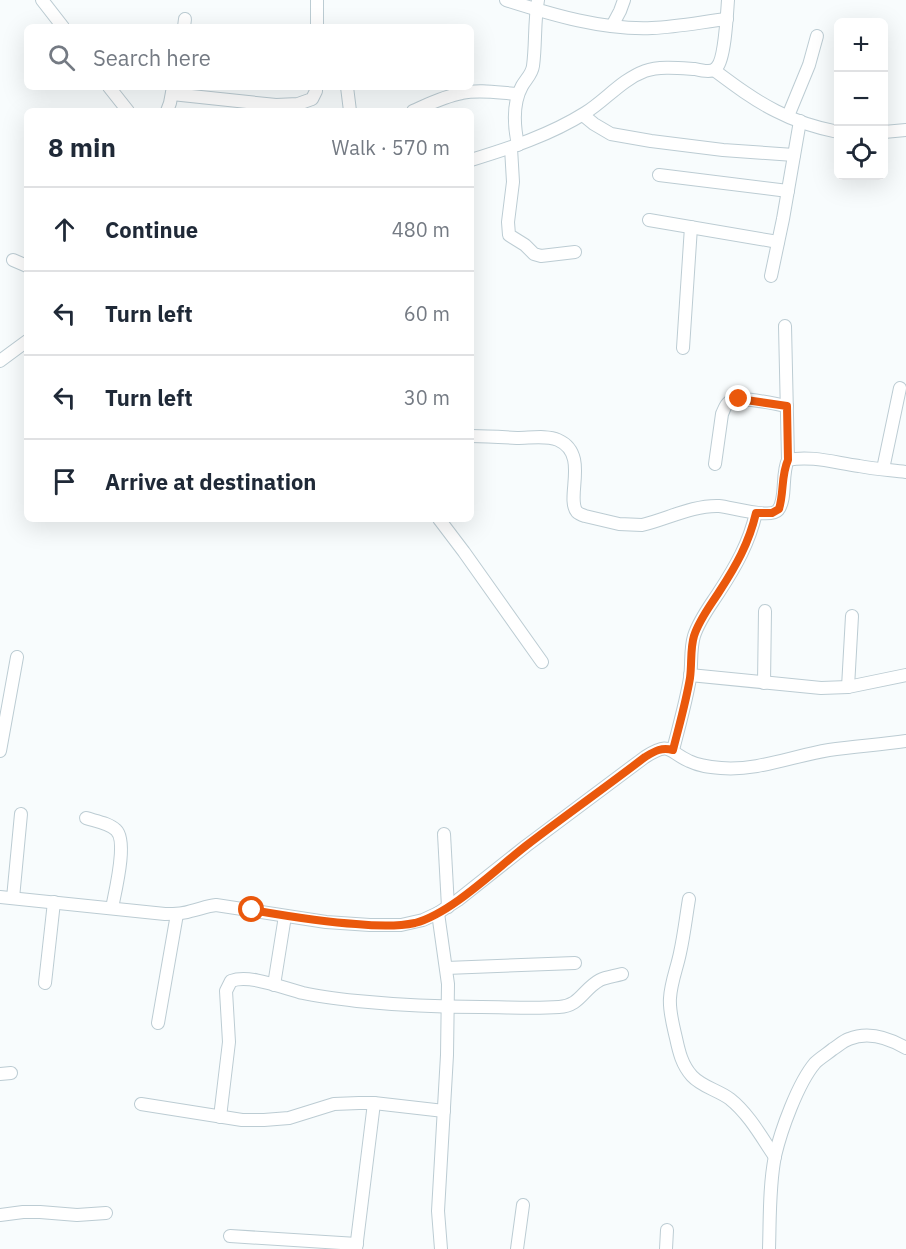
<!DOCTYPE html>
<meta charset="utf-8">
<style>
body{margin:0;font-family:"IBM Plex Sans",sans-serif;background:#f6f6f7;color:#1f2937}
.controls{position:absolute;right:18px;top:18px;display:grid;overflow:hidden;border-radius:9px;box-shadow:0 6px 24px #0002}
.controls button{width:54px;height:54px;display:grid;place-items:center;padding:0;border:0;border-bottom:2px solid #e0e1e3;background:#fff;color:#1f2937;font:30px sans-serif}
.stop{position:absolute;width:18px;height:18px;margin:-14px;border:4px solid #ea580c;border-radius:50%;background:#fff}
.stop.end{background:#ea580c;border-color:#fff;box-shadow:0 2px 6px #0008}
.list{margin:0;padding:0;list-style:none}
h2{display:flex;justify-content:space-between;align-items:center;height:78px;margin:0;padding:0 24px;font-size:26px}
h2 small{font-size:20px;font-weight:400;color:#747a83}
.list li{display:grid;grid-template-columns:39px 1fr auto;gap:18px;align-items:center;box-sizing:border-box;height:84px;padding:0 24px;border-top:2px solid #e0e1e3}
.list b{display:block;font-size:22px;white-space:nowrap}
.list em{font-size:20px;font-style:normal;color:#747a83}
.icon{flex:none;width:33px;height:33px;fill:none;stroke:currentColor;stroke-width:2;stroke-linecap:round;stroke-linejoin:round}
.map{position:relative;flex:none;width:906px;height:1249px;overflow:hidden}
.search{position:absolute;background:#fff;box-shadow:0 6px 24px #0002;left:24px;top:24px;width:450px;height:66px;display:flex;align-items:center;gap:15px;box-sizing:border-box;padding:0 21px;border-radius:9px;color:#747a83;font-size:22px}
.panel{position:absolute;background:#fff;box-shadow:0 6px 24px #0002;left:24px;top:108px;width:450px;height:414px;border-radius:9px}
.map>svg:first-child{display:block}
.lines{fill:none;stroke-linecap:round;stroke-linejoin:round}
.street-casing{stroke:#bcccd3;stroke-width:14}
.street{stroke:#fff;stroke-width:12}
.route{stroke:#ea580c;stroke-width:8}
</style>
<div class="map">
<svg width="906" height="1249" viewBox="0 0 906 1249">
<rect width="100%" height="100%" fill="#f8fcfd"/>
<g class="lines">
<g class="street-casing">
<g id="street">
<path d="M42,0L63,27"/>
<path d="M506,0C553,15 603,30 652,28C677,27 702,22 727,19"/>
<path d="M612,26L620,11L624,0"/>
<path d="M184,27L185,19"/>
<path d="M317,27V0"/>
<path d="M714,70C734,85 754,100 776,111C795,121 818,128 838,132"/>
<path d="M109,87L128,111"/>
<path d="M347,87L350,111"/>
<path d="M172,94L276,105L298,104L312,99L316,91V87"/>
<path d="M167,111L170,103L173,87"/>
<path d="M413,111C429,104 445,96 462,93C480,89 500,93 518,94"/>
<path d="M583,115L594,124L611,134L651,141L723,150L794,155"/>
<path d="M788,116L809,65L817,36"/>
<path d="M884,132L906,130"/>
<path d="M518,145C514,126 512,104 522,86C526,79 532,74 533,66C536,44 534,22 538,0"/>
<path d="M511,148L513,182L508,222L509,235L525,245L534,254L541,256L575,252"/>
<path d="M471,160C510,148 550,135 585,113C606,100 621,80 645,71C659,66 679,68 695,69C699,70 704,71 708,71C711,71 715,70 717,67C725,58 727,13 728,0"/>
<path d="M659,175L788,191"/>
<path d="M649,220L778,242"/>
<path d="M13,260L27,266"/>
<path d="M771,276L783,219L800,121"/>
<path d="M785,326L788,460"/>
<path d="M683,348L691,227"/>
<path d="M0,361L27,341"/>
<path d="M471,436C486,436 502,437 517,438C530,438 547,435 558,440C590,454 565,498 577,512C579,514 582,515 585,516L619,524L642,525C667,519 693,505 719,506C731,507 770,519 778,510C787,499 781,474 788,460C811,455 836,463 859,466C874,469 890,470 906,472"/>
<path d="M715,464L722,414C724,410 725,405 729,402C740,395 774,404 787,406"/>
<path d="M883,469L900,388"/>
<path d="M439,519L464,552L542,662"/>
<path d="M690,675L821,688L848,687L906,675"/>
<path d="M764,683L765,611"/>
<path d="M848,687L852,616"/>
<path d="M673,750C679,726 686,702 690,678C692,664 690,649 694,636C699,620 710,606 719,592C736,566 749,543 756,513"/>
<path d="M0,751L17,657"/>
<path d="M86,818C95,821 109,823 116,830C128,841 115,892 112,908"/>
<path d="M444,834L448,907"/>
<path d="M0,897L165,914C174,914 183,914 191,911C200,909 207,906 216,905L326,922L370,925H401L423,920L438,913L458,900L526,846L645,757C671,741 667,751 689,761C699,766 710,767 721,768C758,771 792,756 829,750C854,746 880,745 906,741"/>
<path d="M13,898L21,814"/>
<path d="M689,899C686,917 684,935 680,953C677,968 671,982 670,998C669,1011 673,1025 676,1038C679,1052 682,1065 692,1076C702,1087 718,1090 730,1099C749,1114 762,1138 775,1157"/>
<path d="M438,913L448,984L447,1055L438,1211L441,1249"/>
<path d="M446,968L575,963"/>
<path d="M45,983L54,902"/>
<path d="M274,985L285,916"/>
<path d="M158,1023L177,914"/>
<path d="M0,1074L11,1073"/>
<path d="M141,1104L242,1120H264L289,1118L334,1104L359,1103H374L444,1111"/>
<path d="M220,1117L229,1042L226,991L231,981C250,974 283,988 303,993C321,997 339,999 357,1001C398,1005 439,1007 481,1007C507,1007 533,1009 559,1007C580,1006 583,989 600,980C606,977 615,976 622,974"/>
<path d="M0,1215L23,1212H40L77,1215L106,1213"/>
<path d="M230,1236L357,1244"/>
<path d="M356,1249L374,1103"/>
<path d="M517,1249L523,1205"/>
<path d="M666,1249L667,1230"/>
<path d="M769,1249C770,1219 769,1186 775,1156C781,1130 798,1083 815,1063C820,1058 827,1054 833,1049C838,1046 843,1041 849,1039C868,1031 889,1038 906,1048"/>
</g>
</g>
<use href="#street" class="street"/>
</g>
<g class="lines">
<path class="route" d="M252,910C287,916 321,922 356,924C376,926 396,927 415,923C452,913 497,868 527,845C566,815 606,787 645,757C655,751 661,747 673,750C679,726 686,702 690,678C692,664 690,649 694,636C699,620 710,606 719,592C736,566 749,543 756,513H772L779,509C784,493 781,475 788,460L787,406L739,399"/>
</g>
</svg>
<div class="controls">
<button>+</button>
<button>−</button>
<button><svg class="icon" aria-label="locate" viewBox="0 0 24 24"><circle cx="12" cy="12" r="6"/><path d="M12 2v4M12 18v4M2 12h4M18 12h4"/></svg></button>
</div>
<div class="stop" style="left:252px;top:910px"></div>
<div class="stop end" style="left:739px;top:399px"></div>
<div class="search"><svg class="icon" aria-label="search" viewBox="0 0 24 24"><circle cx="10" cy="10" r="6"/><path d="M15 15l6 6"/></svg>Search here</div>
<section class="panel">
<h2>8 min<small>Walk · 570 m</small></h2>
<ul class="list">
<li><svg class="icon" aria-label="ahead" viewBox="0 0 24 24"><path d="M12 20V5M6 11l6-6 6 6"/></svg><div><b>Continue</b></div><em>480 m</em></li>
<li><svg class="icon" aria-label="left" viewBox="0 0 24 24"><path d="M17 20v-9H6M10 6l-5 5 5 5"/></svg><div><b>Turn left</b></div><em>60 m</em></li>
<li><svg class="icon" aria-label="left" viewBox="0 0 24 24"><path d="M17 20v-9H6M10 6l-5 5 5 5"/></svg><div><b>Turn left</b></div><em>30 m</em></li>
<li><svg class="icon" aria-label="arrive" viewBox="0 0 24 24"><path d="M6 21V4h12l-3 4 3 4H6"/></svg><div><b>Arrive at destination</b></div></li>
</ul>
</section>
</div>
